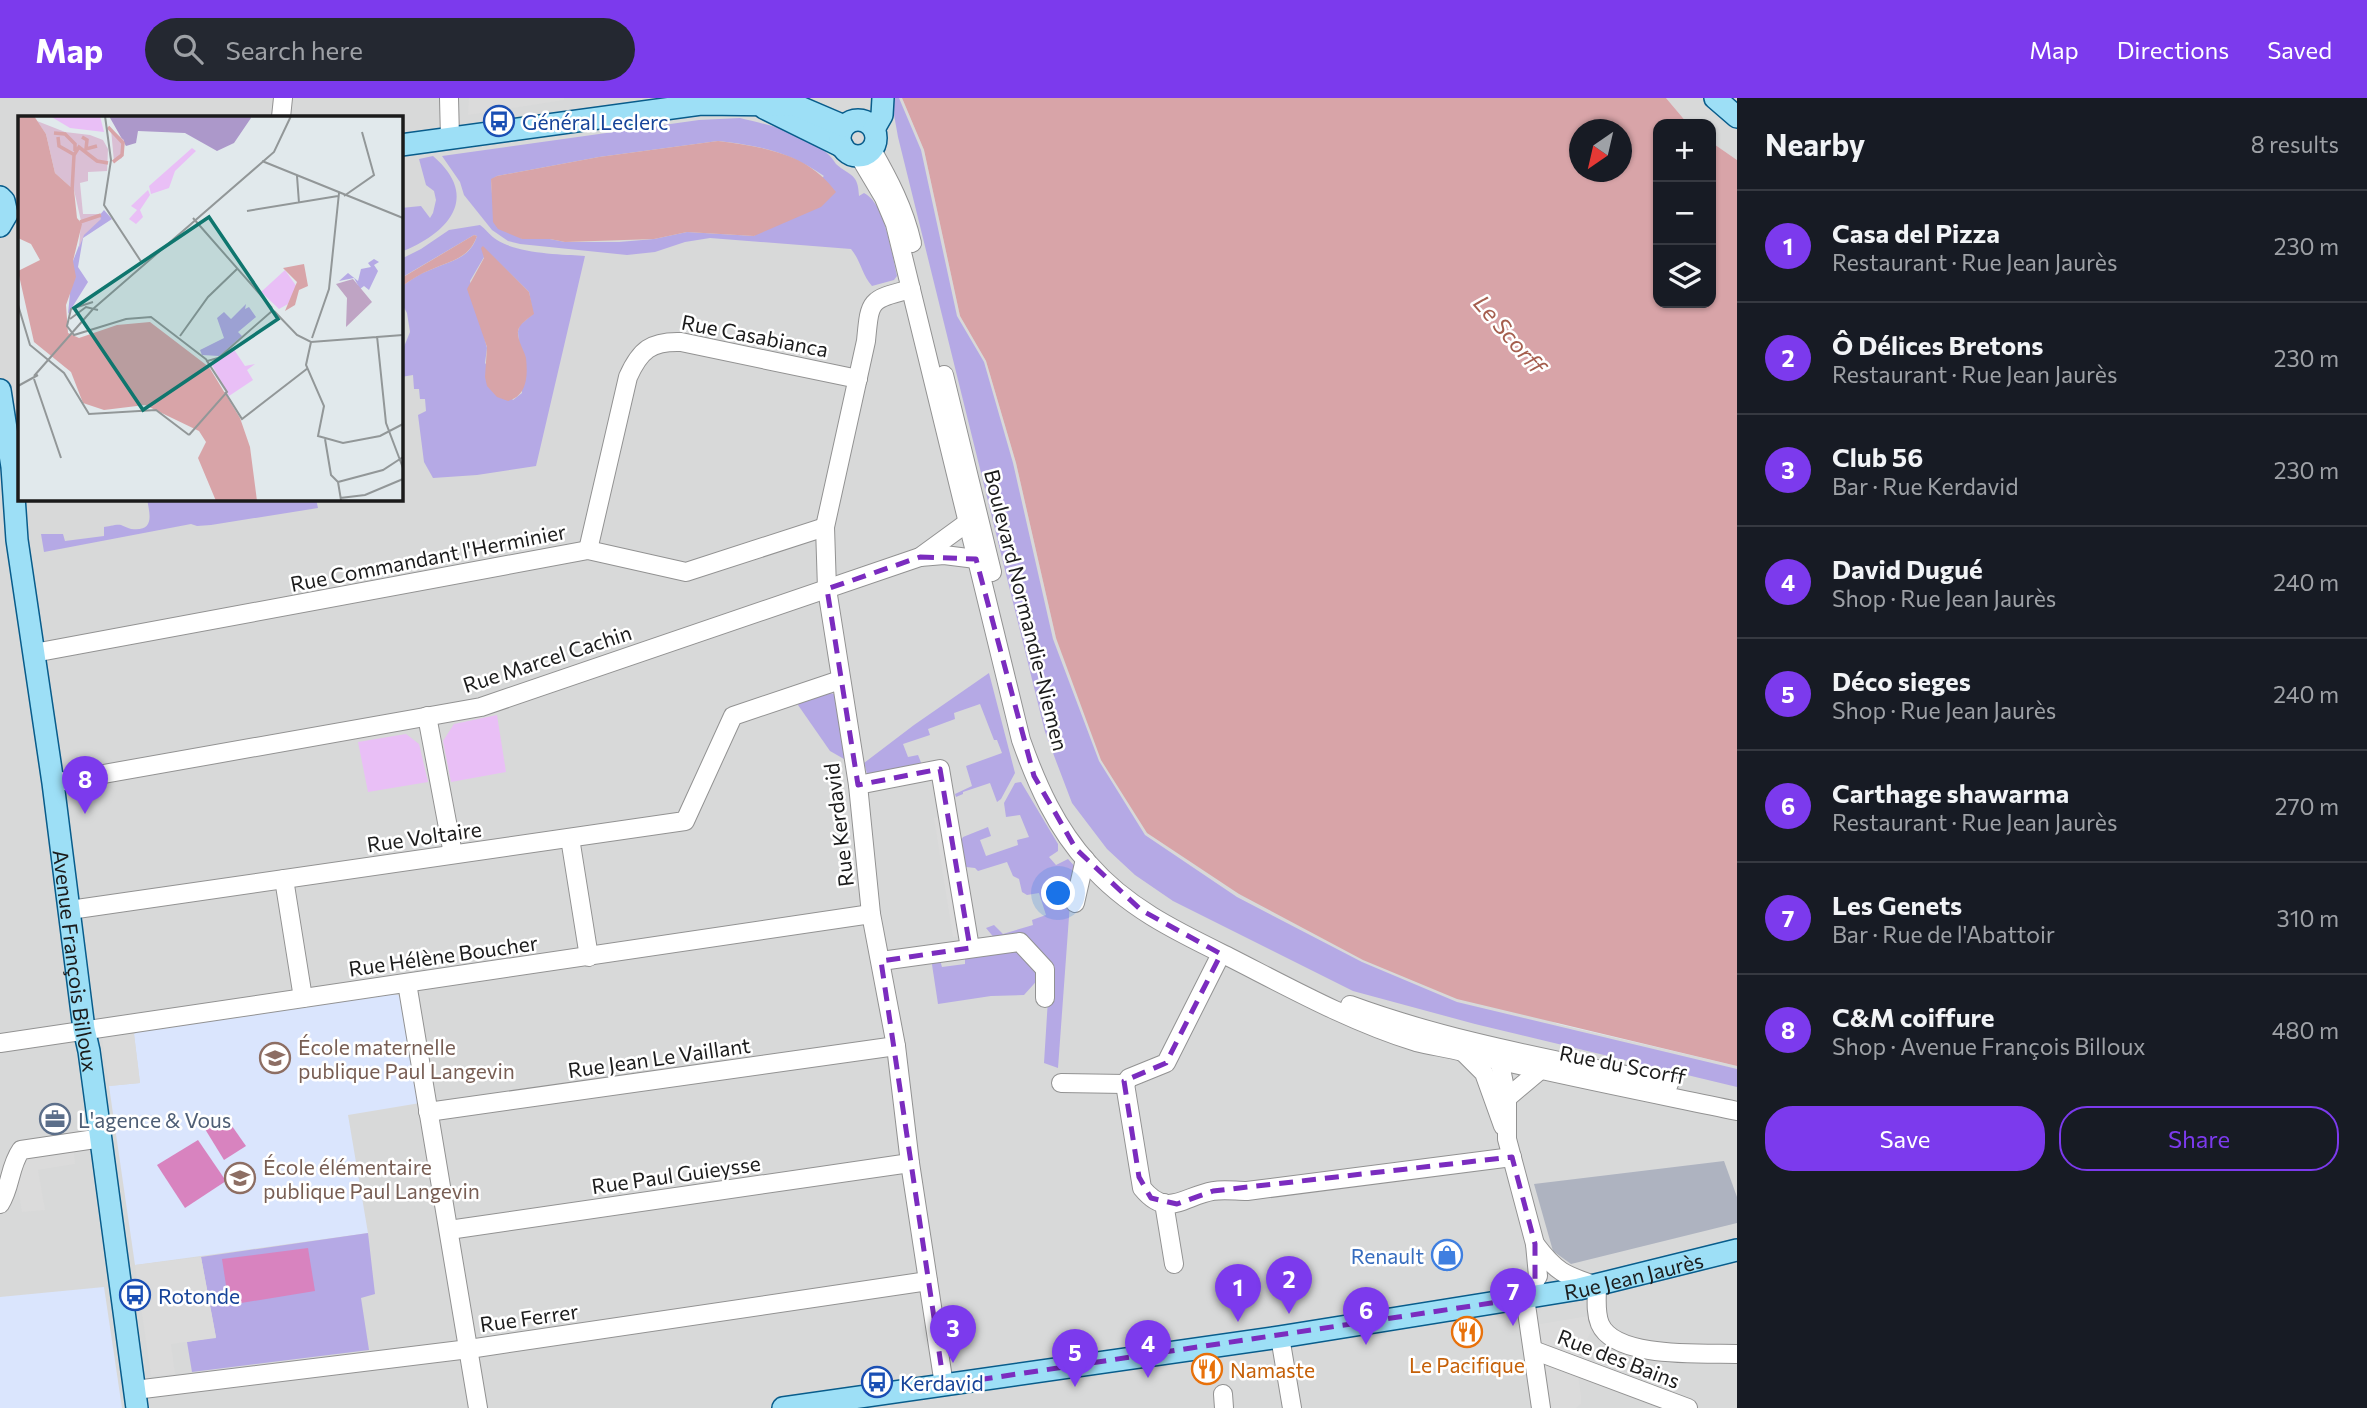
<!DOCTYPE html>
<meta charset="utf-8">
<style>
body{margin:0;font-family:Commissioner,sans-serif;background:#242831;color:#f1f3f6}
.controls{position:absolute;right:21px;top:21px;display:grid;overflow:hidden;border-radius:14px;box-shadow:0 2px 5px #0004}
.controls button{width:63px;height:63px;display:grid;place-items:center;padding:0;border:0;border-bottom:2px solid #363941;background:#171b24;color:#f1f3f6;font:35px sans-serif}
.compass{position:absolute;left:1569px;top:21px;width:63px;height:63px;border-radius:50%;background:#171b24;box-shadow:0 2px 5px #0004;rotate:214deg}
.you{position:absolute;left:1059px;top:796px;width:24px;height:24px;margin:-18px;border:5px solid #fff;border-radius:50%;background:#1a73e8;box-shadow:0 0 0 10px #1a73e833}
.badge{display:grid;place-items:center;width:46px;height:46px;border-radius:50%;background:#7c3aed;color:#fff;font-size:23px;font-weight:700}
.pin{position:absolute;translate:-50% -58px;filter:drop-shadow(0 2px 4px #0008)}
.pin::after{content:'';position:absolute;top:37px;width:24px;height:21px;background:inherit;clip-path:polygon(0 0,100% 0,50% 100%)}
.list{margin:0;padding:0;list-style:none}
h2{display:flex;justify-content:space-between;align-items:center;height:91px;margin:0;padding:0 28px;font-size:30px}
h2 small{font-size:23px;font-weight:400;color:#9ea1a6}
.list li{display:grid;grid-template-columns:46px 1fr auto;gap:21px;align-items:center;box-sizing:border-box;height:112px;padding:0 28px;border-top:2px solid #363941}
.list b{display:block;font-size:26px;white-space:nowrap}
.list p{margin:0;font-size:23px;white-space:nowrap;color:#9ea1a6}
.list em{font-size:23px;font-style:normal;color:#9ea1a6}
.actions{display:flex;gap:14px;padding:21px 28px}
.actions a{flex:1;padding:16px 0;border:2px solid #7c3aed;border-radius:28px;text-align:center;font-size:24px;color:#7c3aed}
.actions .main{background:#7c3aed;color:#fff}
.icon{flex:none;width:38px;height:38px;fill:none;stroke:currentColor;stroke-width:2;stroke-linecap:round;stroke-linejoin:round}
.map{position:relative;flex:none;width:1737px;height:1310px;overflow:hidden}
header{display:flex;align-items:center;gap:42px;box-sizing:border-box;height:98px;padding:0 35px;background:#7c3aed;color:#fff}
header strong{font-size:33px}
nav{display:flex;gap:38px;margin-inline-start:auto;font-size:24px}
.search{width:490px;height:63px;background:#242831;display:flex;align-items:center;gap:18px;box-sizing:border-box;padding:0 24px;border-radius:38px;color:#9ea1a6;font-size:26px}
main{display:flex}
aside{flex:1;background:#171b24}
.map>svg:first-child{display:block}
.residential{fill:#d8d9d9;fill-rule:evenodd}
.education{fill:#dae5fd}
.construction{fill:#aeb3c0}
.grass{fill:#b5a9e5;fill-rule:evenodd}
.park{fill:#e9bff6}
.pitch{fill:#d883bf}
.parking{fill:#dbdbdb}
.water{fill:#d8a4a8;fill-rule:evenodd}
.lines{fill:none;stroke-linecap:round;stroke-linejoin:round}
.minor-casing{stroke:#929292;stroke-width:20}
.major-casing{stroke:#085c8b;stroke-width:24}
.minor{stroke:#fff;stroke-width:18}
.major{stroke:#9ddff6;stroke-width:21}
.marked{fill:none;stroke:#7b2cbf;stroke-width:5;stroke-dasharray:14 9;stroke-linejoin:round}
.labels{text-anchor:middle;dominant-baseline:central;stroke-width:5;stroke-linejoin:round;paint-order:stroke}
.transit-label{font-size:21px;fill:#164399;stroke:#fff;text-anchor:start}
.street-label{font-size:21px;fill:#1b1b1b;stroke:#fff}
.education-label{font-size:21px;fill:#785e54;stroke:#fff;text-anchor:start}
.service-label{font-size:21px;fill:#4e5e75;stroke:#fff;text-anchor:start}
.shop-label{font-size:21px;fill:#366cbe;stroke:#fff;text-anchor:end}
.food-label{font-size:21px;fill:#c56008;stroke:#fff}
.water-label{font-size:23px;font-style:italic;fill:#a55e4e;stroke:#fff}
.inset-river{fill:none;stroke:#d8a4a8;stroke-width:3.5}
.inset-road{fill:none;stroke:#929798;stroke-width:2}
.view{fill:#0f766e;fill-opacity:0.15;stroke:#0f766e;stroke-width:3.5}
.inset-edge{fill:none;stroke:#1b1b1b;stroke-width:3.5}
</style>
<header>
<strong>Map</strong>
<div class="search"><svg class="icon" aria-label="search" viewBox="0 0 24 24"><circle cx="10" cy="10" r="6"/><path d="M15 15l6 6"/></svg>Search here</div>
<nav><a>Map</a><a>Directions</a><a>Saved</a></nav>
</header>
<main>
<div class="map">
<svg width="1737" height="1310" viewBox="0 0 1737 1310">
<rect width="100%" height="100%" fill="#e1e9ec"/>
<g class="residential">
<path d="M0,0H902L924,52L960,218L986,263L1016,365L1056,540L1239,796L1558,926L1737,968V1310H0ZM19,19H401V401H19Z"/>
<path d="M1666,0H1737V62L1711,44V26H1688Z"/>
</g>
<g class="education">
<path d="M387,895L398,897L405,904L420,1005L348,1017L368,1135L135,1167L109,988L140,985L134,936L141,932Z"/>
<path d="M104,1189L122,1310H0V1199Z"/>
</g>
<path class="construction" d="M1724,1063L1737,1099V1125L1571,1166L1553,1153L1534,1086Z"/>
<g class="grass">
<path d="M891,0H899L921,52L957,218L984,264L1013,365L1053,541L1099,663L1145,737L1237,799L1362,864L1457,904L1737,971V989L1475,926L1353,893L1173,803L1135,777L1107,751L1072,705L1045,634L898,39Z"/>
<path d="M740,20C769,27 807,35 829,57C832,60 834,63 836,66C851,79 858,75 859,98L864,95C885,105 892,157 897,178L894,182L872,188C862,177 861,163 851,151L710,140L685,144L655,154L627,157L520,146L508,143L492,132L464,97L460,84L442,58L699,22ZM718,43C761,48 787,53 824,78L754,138L687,134L654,141L619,144H565L550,141H522L492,96L491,82L497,78L599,59Z"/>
<path d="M433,58C482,100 447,136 401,154V110L421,108L430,120L433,115L436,102L434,93L426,87L419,61Z"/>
<path d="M480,127C486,131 490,138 497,142C519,156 560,156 585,158L536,368L477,377L433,380L424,364L418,317L426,313L425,301H420L419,291H414L413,277L401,279V256L410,234L407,215L401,204V189C410,182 419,176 430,172C450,163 470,161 477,138L474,137L401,180V161L421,151L449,132ZM483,149L529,194L533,216L520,227L518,233L522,295L513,302L485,265L487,250L470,183L484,159Z"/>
<path d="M147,401H316L318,410L211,427L197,428L191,426L44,454L41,436H63L65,443L104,438V429C108,429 116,426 121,427C124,428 127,430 131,431C155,434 150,417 147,401Z"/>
<path d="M989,575L1015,675L1001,701L997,704L990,685L963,694V696L956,699L955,696L972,688L966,668L1002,655L997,642H994L980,606L954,615L955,621L928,631L930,637L903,646L908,659L918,657L922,667L868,679L864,665L914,627Z"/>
<path d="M826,594L834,596L839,602L847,660L844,661L830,653L798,607L800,603Z"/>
<path d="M1021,684L1058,746V753L1049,759L1056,767L1068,761L1078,772L1070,805L1058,970L1044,965L1050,869L996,842L986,830L994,827L1003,836L1033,827L1032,822L1046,817L1039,795L1027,797L1022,794L1019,781L1013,778L1007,764L978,773L975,770L966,769L959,746L963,739L988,729L991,738L980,742L986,758L1018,747L1017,742L1029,739L1020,717L1006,719L1004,705L1015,685Z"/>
<path d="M1019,850L1042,877L1024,897L991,898L938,906L931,860L939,859L942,869L965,866V857Z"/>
<path d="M368,1135L375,1196L361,1200L369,1252L192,1274L187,1244L216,1239L201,1159Z"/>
</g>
<g class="park">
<path d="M497,617L506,674L451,684L443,643L454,626Z"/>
<path d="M406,636L419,646L428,684L368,694L358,644Z"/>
</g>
<g class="pitch">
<path d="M225,1018L246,1048L224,1062L205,1031Z"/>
<path d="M198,1042L226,1083L185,1110L157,1067Z"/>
<path d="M308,1150L315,1193L229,1207L222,1161Z"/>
</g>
<g class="parking">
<path d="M469,0H564V2L468,17Z"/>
<path d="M948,717L968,837L953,839L934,720Z"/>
<path d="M134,936L140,985L109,988L102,939Z"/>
<path d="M73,1044L75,1066L38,1072L45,1112L22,1114L13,1062Z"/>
<path d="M201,1159L216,1240L171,1246L175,1276L151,1278L135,1167Z"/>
<path d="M1589,1218L1592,1231L1574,1267L1533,1252L1529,1228Z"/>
<path d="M1545,1263L1578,1277L1581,1298V1306L1576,1310H1541L1537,1281Z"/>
</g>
<g class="water">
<path d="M902,0H1666L1688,26H1658V205H1711V44L1737,62V968L1457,901L1363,862L1239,796L1147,735L1101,662L1056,540L1016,365L986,263L960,218L924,52ZM1580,32H1622V74H1580Z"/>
<path d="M718,43C763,49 808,55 836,94L821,109L754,138L687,134L654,141L565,144L550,141H522L498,131L493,124L491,81L497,78L599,59Z"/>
<path d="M474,137L477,138C469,161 450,163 430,172C420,176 410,182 401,189V180L405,178Z"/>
<path d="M483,148L529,194L534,216C529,220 519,226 518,233C517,242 524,252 526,260C528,278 527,298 508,303L497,299L487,288L485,279L487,249L467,191L484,160L481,150Z"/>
</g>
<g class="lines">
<g class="minor-casing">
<g id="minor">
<path d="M449,0L450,40"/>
<path d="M281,19L283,0"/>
<path d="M872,52C889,82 904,110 912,145"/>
<path d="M859,58L884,100L895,126L1021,642C1037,687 1056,730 1089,766C1127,810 1178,834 1229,859C1290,890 1351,924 1416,944C1432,948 1448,950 1463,954C1554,976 1646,994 1737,1013"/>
<path d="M911,191C869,202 870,201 866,243L825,429L827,491L858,687L871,816L896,948L910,1065L944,1287"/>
<path d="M944,277L992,474"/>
<path d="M588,452L628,279C640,252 651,243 681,244L858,281"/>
<path d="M920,459L944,457L976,461"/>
<path d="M34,555L588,452L686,474L825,429"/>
<path d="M427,618L453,756"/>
<path d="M53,685L481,609L920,459L968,424"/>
<path d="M858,687L940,671L970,850"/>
<path d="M570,740L589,859"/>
<path d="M284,781L303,900"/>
<path d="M1075,805L1085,761"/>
<path d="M70,812L685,723L733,618L840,582"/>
<path d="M881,863L1020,844L1045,871V900"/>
<path d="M407,885L478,1310"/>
<path d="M1350,907C1453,945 1563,963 1669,986"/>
<path d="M0,945L871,816"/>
<path d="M1464,955L1484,975L1503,1028"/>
<path d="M1498,956L1507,1000V1041L1535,1146L1538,1178L1525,1200L1541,1310"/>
<path d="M1061,985L1125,986L1129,980L1166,965L1221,856"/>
<path d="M1125,986L1142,1090C1167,1121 1184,1098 1213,1093C1224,1091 1236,1093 1247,1093L1512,1059"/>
<path d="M1507,1000L1539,973"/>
<path d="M428,1014L896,948"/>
<path d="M1164,1105L1174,1166"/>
<path d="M0,1106C11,1089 9,1069 21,1052L102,1040"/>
<path d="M449,1132L910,1065"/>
<path d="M1535,1146C1556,1174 1564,1177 1597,1188C1597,1200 1595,1214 1600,1226C1615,1261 1704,1255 1737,1256"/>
<path d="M1280,1239L1292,1310"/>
<path d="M1533,1252L1688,1310"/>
<path d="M135,1292L469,1251L928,1183"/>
<path d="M1223,1296L1224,1310"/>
</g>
</g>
<g class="major-casing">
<g id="major">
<path d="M1715,0L1737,19"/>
<path d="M764,10L843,49"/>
<circle cx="858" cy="40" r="18"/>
<path d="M874,31L882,17L883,0"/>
<path d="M401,47L701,6L795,7L844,28"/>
<path d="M0,99L4,103L7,116L0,128"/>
<path id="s1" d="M0,292L12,369L17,442L53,685L84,931L89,953L137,1310"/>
<path id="s2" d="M783,1310L1280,1239L1579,1191L1737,1152"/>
</g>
</g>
<use href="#minor" class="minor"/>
<use href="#major" class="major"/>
</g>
<path class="marked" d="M920,459L976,461L1034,678L1076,751L1141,812L1221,856L1166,965L1124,983L1139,1079L1151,1100L1177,1106L1213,1093L1512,1059L1535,1146V1186L1525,1200L944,1287L881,863L970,850L940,671L858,687L827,491Z"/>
<defs>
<g id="bus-ring" transform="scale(1.575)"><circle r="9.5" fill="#fff" stroke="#1a4fb4" stroke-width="1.5"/><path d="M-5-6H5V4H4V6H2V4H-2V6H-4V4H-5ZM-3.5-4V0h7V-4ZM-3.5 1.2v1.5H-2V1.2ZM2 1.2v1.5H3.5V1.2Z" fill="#1a4fb4"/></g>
<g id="school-ring" transform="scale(1.575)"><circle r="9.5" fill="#fff" stroke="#8d6e63" stroke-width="1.5"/><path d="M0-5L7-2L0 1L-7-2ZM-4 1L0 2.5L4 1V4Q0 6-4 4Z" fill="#8d6e63"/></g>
<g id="office-ring" transform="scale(1.575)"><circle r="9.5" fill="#fff" stroke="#5c6f8a" stroke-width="1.5"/><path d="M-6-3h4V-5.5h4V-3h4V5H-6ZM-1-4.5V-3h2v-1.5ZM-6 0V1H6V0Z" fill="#5c6f8a"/></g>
<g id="shop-ring" transform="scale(1.575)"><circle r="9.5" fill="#fff" stroke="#3f7fe0" stroke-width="1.5"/><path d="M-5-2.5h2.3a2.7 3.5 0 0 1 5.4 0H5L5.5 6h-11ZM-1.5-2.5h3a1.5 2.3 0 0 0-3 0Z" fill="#3f7fe0"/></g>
<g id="restaurant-ring" transform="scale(1.575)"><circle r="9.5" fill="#fff" stroke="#e8710a" stroke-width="1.5"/><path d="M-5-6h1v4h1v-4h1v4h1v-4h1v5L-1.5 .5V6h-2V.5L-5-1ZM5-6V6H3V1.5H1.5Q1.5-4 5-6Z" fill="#e8710a"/></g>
</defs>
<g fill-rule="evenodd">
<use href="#bus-ring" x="499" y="23"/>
<use href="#school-ring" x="275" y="960"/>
<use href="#office-ring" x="55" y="1021"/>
<use href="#school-ring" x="240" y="1080"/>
<use href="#shop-ring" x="1447" y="1157"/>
<use href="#bus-ring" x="135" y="1197"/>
<use href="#restaurant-ring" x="1467" y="1234"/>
<use href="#restaurant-ring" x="1207" y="1271"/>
<use href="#bus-ring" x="877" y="1284"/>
</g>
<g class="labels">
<g class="transit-label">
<text x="522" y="23">Général Leclerc</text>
<text x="158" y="1197">Rotonde</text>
<text x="900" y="1284">Kerdavid</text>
</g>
<g class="street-label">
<text transform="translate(755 237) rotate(11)">Rue Casabianca</text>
<text transform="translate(428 459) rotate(-11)">Rue Commandant l'Herminier</text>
<text transform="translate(1027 512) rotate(76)">Boulevard Normandie-Niemen</text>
<text transform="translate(547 560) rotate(-18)">Rue Marcel Cachin</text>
<text transform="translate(838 727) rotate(-97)">Rue Kerdavid</text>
<text transform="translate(424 738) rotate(-8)">Rue Voltaire</text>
<text transform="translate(443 857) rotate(-8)">Rue Hélène Boucher</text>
<text stroke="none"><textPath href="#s1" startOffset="576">Avenue François Billoux</textPath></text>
<text transform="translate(659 959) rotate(-8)">Rue Jean Le Vaillant</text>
<text transform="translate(1623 966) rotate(11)">Rue du Scorff</text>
<text transform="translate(676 1076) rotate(-8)">Rue Paul Guieysse</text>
<text stroke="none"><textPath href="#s2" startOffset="861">Rue Jean Jaurès</textPath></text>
<text transform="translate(529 1219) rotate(-8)">Rue Ferrer</text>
<text transform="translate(1619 1260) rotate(21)">Rue des Bains</text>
</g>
<g class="education-label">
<text x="298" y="948">École maternelle<tspan x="298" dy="24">publique Paul Langevin</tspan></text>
<text x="263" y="1068">École élémentaire<tspan x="263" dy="24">publique Paul Langevin</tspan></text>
</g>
<g class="service-label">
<text x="78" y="1021">L'agence &amp; Vous</text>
</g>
<g class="shop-label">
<text x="1424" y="1157">Renault</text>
</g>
<g class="food-label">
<text x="1467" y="1266">Le Pacifique</text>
<text x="1230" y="1271" text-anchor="start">Namaste</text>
</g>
<g class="water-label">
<text transform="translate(1510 236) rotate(49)">Le Scorff</text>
</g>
</g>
<g transform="translate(18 18)">
<rect width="385" height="385" fill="#e1e9ec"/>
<path d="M86,94L94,103L65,122L60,151L70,166L50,198L55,145L65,119ZM356,143L361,146L356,149L360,155L351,174L346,170L342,173L336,162L321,165L330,157L340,165L343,153L353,151L350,147ZM228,188L227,193L231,191L238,201L220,216L224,220L201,240L184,239L182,234L206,222L199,202L206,196L213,203Z" fill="#b5a9e5"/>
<path d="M91,0H232L233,2L216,27L199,35L167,17L120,15L118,27L108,30Z" fill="#ac98ca"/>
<path d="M19,5L47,16L72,19L85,24L90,33L89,55L70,56V65L62,67L65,98H81L83,103L66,119L61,132L63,105L56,74L37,57L28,18ZM93,13L106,24L104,42L96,46Z" fill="#dabfd4"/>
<path d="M335,163L354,186L328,211L329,182L318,168Z" fill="#bfa4c4"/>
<path d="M32,0H82L86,16L52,12ZM174,32L178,35L157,55L151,72L133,78L131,70ZM130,74L132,79L122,94L125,101L118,108L111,103L119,94L113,90ZM267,154L279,171L270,188L261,193L243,176ZM215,232L227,250L237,248L229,254L235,264L211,280L194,249Z" fill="#e9bff6"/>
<path d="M0,0H16L28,18L37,57L56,74L59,102L64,108L55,145L58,161L48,189L50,217L61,222L99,209L132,206L191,251L222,302L232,331L239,385H198L180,342L188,326L181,315L127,289L86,294L65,287L53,256L16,226L0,155L22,144L13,128L0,122ZM286,148L290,170L281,174L277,189L267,195L279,166L265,152Z" fill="#d8a4a8"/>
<path class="inset-river" d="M90,11L105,27L104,39L95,46M36,17L47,18L57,28V35M40,21L41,30L55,38M64,21L69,24L68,33L79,30M54,75L56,39L61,31L79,45L90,47M62,106L83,99"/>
<path class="inset-road" d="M87,0L93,44L86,89L124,147M244,45L385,102M279,60L281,87M326,80L356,59L344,16M229,95L320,80M175,102L254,192M75,186L53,193L49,210L56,219L108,203L133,201L189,244M0,189L12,229L46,257L71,298L138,294L171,319M256,195L279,219L293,226L385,219M52,203L68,191L80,194M162,220L190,181L219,153M359,220L368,307L385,352M294,222L311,173L321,77M293,226L288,249L306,290L300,320L325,327L362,320L385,308M198,244L254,195M16,260L75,193L256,36L273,0M16,263L43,342M0,270L20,259M207,276L224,303L290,252M171,319L209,276L189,245L200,242M307,323L313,359L320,366L323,384M320,366L365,354L385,341M322,382L347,379L385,363"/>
<path class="view" d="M191,101L260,203L125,294L56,192Z"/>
<rect width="385" height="385" class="inset-edge"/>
</g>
</svg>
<div class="controls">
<button>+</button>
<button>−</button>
<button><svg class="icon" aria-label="layers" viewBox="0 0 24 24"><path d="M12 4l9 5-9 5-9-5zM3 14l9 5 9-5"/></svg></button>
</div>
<svg class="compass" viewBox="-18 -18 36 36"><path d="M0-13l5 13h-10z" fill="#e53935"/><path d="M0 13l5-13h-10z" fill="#9ea1a6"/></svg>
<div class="you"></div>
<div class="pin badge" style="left:1238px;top:1224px">1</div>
<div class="pin badge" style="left:1289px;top:1216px">2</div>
<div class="pin badge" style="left:953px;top:1265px">3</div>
<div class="pin badge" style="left:1148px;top:1280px">4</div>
<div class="pin badge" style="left:1075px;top:1289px">5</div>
<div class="pin badge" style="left:1366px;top:1247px">6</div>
<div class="pin badge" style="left:1513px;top:1228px">7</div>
<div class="pin badge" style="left:85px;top:716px">8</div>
</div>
<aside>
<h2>Nearby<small>8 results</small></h2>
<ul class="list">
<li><span class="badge">1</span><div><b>Casa del Pizza</b><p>Restaurant · Rue Jean Jaurès</p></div><em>230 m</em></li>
<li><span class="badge">2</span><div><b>Ô Délices Bretons</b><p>Restaurant · Rue Jean Jaurès</p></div><em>230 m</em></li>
<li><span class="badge">3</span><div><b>Club 56</b><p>Bar · Rue Kerdavid</p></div><em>230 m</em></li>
<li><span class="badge">4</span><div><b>David Dugué</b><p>Shop · Rue Jean Jaurès</p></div><em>240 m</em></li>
<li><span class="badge">5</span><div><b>Déco sieges</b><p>Shop · Rue Jean Jaurès</p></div><em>240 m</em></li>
<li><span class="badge">6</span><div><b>Carthage shawarma</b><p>Restaurant · Rue Jean Jaurès</p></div><em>270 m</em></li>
<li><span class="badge">7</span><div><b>Les Genets</b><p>Bar · Rue de l'Abattoir</p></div><em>310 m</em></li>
<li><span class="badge">8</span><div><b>C&amp;M coiffure</b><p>Shop · Avenue François Billoux</p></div><em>480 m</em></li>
</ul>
<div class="actions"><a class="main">Save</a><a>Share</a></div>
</aside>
</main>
